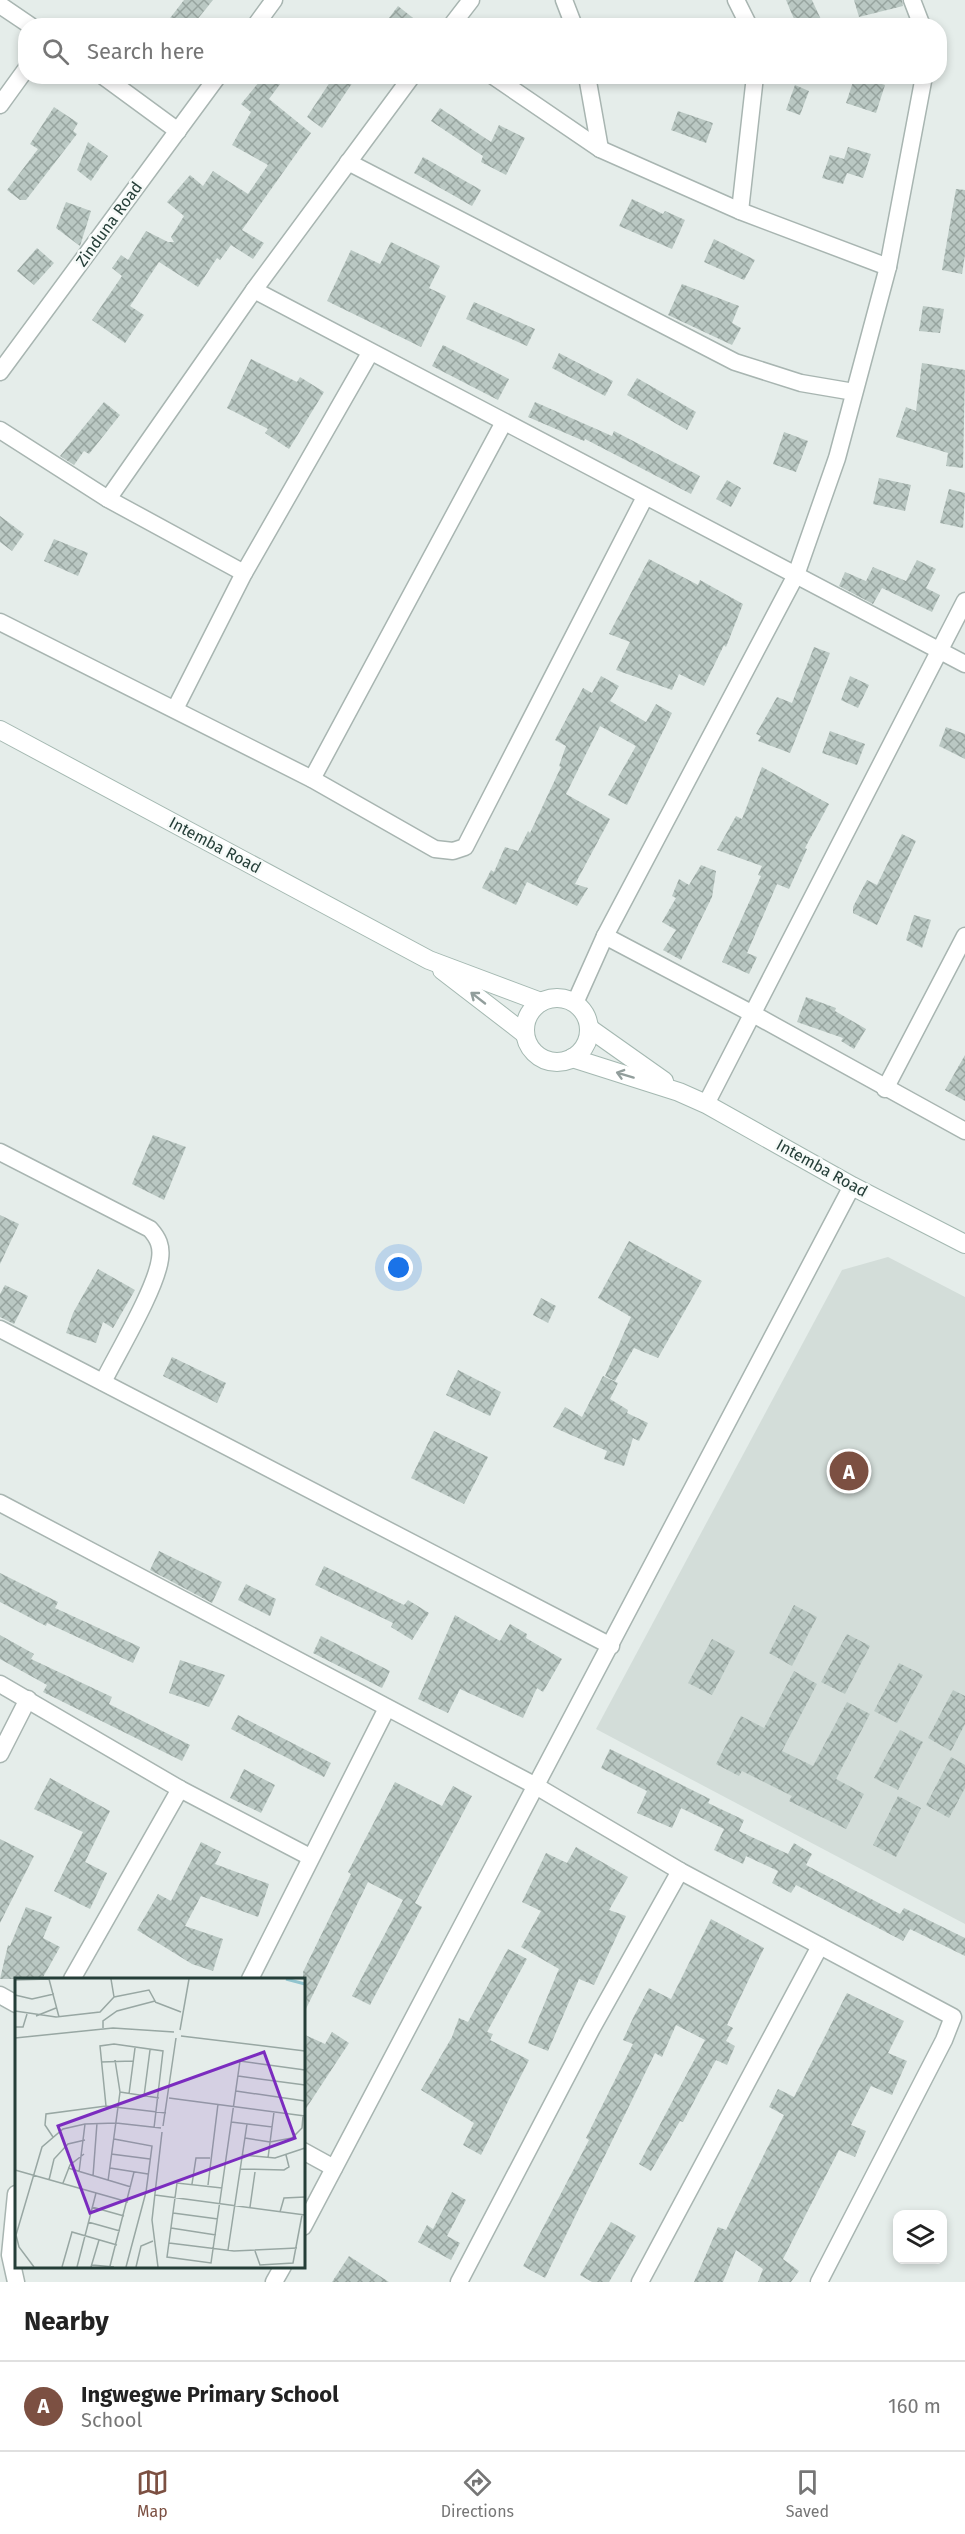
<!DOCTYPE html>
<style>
body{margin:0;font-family:"Fira Sans",sans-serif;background:#f6f6f6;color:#222}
.controls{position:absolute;right:18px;bottom:18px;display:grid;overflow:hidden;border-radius:12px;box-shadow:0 3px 9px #0003}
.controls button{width:54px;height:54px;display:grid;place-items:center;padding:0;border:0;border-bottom:2px solid #e0e0e0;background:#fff;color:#222;font:30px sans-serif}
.you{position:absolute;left:399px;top:1268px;width:21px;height:21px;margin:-15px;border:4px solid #fff;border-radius:50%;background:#1a73e8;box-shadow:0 0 0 9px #1a73e833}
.badge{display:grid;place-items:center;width:39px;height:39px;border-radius:50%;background:#7c5042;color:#fff;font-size:20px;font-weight:700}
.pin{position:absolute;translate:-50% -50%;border:3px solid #fff;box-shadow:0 2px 6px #0006}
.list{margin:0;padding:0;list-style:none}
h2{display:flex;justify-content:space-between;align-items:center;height:78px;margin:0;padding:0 24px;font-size:26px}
h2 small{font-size:20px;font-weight:400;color:#767676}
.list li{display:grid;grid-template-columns:39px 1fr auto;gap:18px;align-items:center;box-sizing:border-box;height:90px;padding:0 24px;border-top:2px solid #e0e0e0}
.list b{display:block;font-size:22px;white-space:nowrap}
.list p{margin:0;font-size:20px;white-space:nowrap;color:#767676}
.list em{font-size:20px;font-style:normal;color:#767676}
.icon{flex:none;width:33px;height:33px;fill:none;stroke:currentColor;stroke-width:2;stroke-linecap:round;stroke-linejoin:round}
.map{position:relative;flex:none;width:965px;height:2282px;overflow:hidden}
.search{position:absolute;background:#fff;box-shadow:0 3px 9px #0003;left:18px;right:18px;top:18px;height:66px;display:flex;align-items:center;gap:15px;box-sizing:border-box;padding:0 21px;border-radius:24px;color:#767676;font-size:22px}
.sheet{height:168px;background:#fff}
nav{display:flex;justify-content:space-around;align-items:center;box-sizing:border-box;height:84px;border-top:2px solid #e0e0e0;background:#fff;font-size:16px;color:#767676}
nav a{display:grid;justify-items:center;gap:3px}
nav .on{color:#7c5042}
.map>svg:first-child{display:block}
.built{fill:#d3ddd9}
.building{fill:url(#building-cross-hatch)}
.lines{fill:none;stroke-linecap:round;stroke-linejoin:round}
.street-casing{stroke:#a8b5b1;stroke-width:19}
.secondary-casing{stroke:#a4b8b1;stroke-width:20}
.street{stroke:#fff;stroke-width:16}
.secondary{stroke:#fff;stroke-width:18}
.oneway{stroke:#929e9c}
.labels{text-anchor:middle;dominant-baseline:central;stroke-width:5;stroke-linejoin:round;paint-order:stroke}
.street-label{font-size:16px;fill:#253e38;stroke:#f6faf8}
.inset-river{fill:none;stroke:#91c4ce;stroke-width:3}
.inset-road{fill:none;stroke:#98a7a3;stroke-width:1.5}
.view{fill:#7b2cbf;fill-opacity:0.15;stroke:#7b2cbf;stroke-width:3}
.inset-edge{fill:none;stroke:#253e38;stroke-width:3}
</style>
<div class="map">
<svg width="965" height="2282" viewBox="0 0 965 2282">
<defs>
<pattern id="building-cross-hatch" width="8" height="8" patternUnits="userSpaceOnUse" patternTransform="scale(1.5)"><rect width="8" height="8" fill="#bac8c3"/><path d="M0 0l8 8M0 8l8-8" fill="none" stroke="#97a49f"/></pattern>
</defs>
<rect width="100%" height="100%" fill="#e5edea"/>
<path class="built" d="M888,1257L965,1297V1924L596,1729L842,1270Z"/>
<g class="building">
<path d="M184,0H213L192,26H164Z"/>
<path d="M786,0H812L824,26H797Z"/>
<path d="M854,0H902L903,6L859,17Z"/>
<path d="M398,6L423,26H383Z"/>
<path d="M264,76H286L269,99L311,133L242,230L264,243L253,259L231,245L220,260L217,258L198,287L159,262L130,306L144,315L125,343L92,320L122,276L112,268L121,255L128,260L146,231L168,242H174L171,237L184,216L167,202L190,175L203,186L213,171L248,194L268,165L232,145L251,112L241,104Z"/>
<path d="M334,76H357L322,128L307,117Z"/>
<path d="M855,76L885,85L876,113L846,103Z"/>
<path d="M795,85L809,91L800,115L786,110Z"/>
<path d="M54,107L78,123L73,131L77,134L26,200H20L7,190L38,149L30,144Z"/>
<path d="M440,108L491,142L499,125L525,138L506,175L481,162L483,156L431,121Z"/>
<path d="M678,111L713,123L706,143L671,130Z"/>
<path d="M88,142L108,156L91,181L77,170Z"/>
<path d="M848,147L871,154L863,178L847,173L843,184L822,178L830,155L844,159Z"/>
<path d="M423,157L481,190L472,206L414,173Z"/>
<path d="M956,189L965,190V255L962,274L942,270Z"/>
<path d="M632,199L663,214L665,211L685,220L672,249L619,226Z"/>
<path d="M66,202L91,211L80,246L56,228Z"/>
<path d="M714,239L755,260L744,280L704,262Z"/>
<path d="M391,242L440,266L429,288L446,296L421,347L327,301L351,250L380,264Z"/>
<path d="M37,248L54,263L34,285L17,271Z"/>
<path d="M682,284L739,306L732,323L741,328L732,345L668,315Z"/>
<path d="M474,302L535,329L527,346L466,319Z"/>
<path d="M923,306L944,309L940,333L919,331Z"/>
<path d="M443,345L509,379L498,400L432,366Z"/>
<path d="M559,353L613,381L605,396L552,368Z"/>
<path d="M251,359L297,382L300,377L324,392L289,449L265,433L268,429L227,408Z"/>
<path d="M922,363L965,370L963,468L946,466L948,453L896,437L906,407L916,411Z"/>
<path d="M637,378L696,412L687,430L627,395Z"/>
<path d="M104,402L120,415L89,454L84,451L74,465L60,456Z"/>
<path d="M535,402L612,436L614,431L700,476L691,494L585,439L584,441L528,417Z"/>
<path d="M784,432L808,441L796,472L773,464Z"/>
<path d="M879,478L911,485L905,511L873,504Z"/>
<path d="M727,480L741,488L731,507L716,499Z"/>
<path d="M949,489L965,493L963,528L940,523Z"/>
<path d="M0,516L24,534L12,551L0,542Z"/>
<path d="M54,539L88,553L78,576L44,561Z"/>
<path d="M649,559L698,585L700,580L743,604L726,647L724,645L704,686L679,674L672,690L616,670L630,642L609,634Z"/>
<path d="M917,560L936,569L926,588L940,595L932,612L882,588L873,604L839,586L845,572L866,581L873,567L906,581Z"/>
<path d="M814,647L830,653L790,753L758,741L761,736L756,734L777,697L792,703Z"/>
<path d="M601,676L619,686L610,701L646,722L656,704L672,713L627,805L608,795L636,746L600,726L566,794L610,819L575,884L588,888L577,906L527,882L516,905L482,888L491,870L494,872L505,847L518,851L528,831L530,833L561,767L559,766L566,746L555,740L583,688L592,693Z"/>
<path d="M850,676L869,685L858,708L841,700Z"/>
<path d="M946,727L965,734V759L939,746Z"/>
<path d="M830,731L865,744L857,765L822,753Z"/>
<path d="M762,767L829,804L805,848L807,849L789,889L777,884L747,953L757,957L749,974L722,962L761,876L758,875L762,866L717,850L736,816L742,819Z"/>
<path d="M902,834L916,841L877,925L853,913V907L867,880L877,885Z"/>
<path d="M701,865L716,871L712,897L681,960L663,950L676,930L662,922L676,898L672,896L679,879L689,885Z"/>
<path d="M914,915L931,920L922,948L906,940Z"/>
<path d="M806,997L836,1008L835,1011L866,1029L854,1049L841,1041L843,1038L797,1022Z"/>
<path d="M965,1055V1101L945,1090Z"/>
<path d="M153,1135L186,1147L164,1200L132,1184Z"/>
<path d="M0,1215L19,1224L0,1264Z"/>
<path d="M629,1241L702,1281L658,1358L634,1348L615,1381L605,1376L631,1317L598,1298Z"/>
<path d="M98,1269L135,1290L113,1328L103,1322L96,1343L66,1333L73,1313Z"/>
<path d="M5,1285L28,1296L14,1324L0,1317V1294Z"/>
<path d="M541,1298L556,1306L548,1323L533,1315Z"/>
<path d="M172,1357L226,1383L217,1403L163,1376Z"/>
<path d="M458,1370L501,1392L490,1416L446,1395Z"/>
<path d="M603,1376L618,1383L610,1399L628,1410L627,1413L648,1423L639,1441L633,1438L624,1466L604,1459L607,1451L553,1427L565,1407L582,1417Z"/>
<path d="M434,1431L488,1457L464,1504L411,1478Z"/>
<path d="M159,1551L222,1582L212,1603L150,1570Z"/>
<path d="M324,1566L404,1605L408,1600L429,1613L412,1640L391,1627L393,1623L315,1585Z"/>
<path d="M0,1573L58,1602L55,1608L140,1647L133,1663L47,1623L46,1626L0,1602Z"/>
<path d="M246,1584L276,1599L270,1616L238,1600Z"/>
<path d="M794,1605L817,1617L792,1666L769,1653Z"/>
<path d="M455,1615L500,1641L510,1624L527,1634L526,1638L562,1659L543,1692L537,1688L523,1718L460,1689L448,1713L418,1699Z"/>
<path d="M847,1634L870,1646L845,1694L821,1682Z"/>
<path d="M0,1635L34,1654L31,1659L112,1697L109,1704L190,1745L182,1761L43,1692L47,1685L0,1659Z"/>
<path d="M321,1636L390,1671L382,1688L313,1653Z"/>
<path d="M712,1639L735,1651L712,1695L688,1683Z"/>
<path d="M180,1660L225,1675L209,1707L169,1693Z"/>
<path d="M899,1663L923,1675L897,1723L874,1711Z"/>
<path d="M794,1671L817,1684L782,1751L813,1766L847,1702L870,1714L836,1779L864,1794L846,1829L789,1801L792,1796L742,1771L739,1776L716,1764L741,1716L764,1728Z"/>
<path d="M953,1690L965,1696V1724L951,1751L928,1738Z"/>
<path d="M238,1715L331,1763L324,1777L231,1729Z"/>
<path d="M900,1730L923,1742L898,1790L874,1778Z"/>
<path d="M610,1749L710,1799L708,1803L744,1820L739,1831L788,1854L794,1843L812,1854L806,1865L900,1914L904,1908L965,1938V1956L910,1929L903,1941L796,1885L791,1893L772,1883L778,1871L746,1856L743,1864L714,1850L724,1829L681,1808L672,1828L637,1813L647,1791L601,1768Z"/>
<path d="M951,1757L965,1765V1788L949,1818L926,1805Z"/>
<path d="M244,1769L275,1785L261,1813L230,1798Z"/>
<path d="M50,1778L110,1811L85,1862L107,1873L90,1909L54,1891L83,1832L34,1809Z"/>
<path d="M395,1782L442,1806L453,1786L472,1796L415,1903L422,1907L370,2005L352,1996L403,1900L368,1882L303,2015V1972L351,1874L348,1872Z"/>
<path d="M898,1796L921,1808L896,1857L873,1845Z"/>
<path d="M0,1839L34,1856L0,1923Z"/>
<path d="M201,1842L221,1852L215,1864L269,1884L258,1917L201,1896L185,1926L223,1939L213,1971L192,1964L137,1930L158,1894L171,1901Z"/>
<path d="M576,1847L628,1877L609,1910L626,1916L594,1985L579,1979L548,2051L528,2043L559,1969L521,1947L541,1911L522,1902L546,1853L567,1863Z"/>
<path d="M26,1907L52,1917L43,1938L60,1947L42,1979H0L8,1945L10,1946Z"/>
<path d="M711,1919L764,1948L727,2025L733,2028L726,2041L735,2046L727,2065L716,2060L683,2122L680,2121L651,2171L639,2164L705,2040L676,2025L662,2057L655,2053L545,2278L523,2266L589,2140L586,2138L633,2044L623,2040L633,2018L649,1988L671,1999Z"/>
<path d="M508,1949L527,1959L487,2032L493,2034L490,2040L529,2060L481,2155L463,2145L474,2123L421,2090L452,2037L459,2018L468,2022Z"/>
<path d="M847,1993L904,2021L888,2053L907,2061L892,2095L871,2086L851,2125L866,2131L855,2157L839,2150L783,2259L799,2271L791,2282H758L763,2269L736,2250L723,2282H694L718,2227L726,2230L784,2115L769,2107L778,2089L794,2097Z"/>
<path d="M332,2032L349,2043L303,2113V2034L325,2044Z"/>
<path d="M452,2192L466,2200L447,2236L460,2243L451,2260L418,2242L427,2225L433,2229Z"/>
<path d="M611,2222L636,2236L609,2282H592L580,2275Z"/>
<path d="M349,2256L389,2282H332Z"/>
</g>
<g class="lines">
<g class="street-casing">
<g id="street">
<path d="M564,0L574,26"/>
<path d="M736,0L749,26"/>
<path d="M912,0L922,26"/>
<path d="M0,5L31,26"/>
<path d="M255,26L274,0"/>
<path d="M451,26L471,0"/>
<path d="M103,76L178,131"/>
<path d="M493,76L600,149L740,211L888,267"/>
<path d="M587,76L600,149"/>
<path d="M0,105L26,69"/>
<path d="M348,162L735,362L801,383L854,392"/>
<path d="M740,211L755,76"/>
<path d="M254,290L965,664"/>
<path d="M0,372L218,76"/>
<path d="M0,430L108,499L244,573"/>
<path d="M108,499L254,290L412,76"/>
<path d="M0,622L312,779L435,849L453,851L465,847L645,497"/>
<path d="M175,709L244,573L370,353"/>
<path d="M312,779L504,422"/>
<path d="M605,936L753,1014L965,1131"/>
<path d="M575,1003L605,936L796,575L837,458L888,267L924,76"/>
<path d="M885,1089L965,936"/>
<path d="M706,1104L965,601"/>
<path d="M0,1152L150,1229C158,1238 162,1246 160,1259C156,1289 118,1352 103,1382"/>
<path d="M0,1329L611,1646"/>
<path d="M0,1503L536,1786L680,1871L953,2017L944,2040L819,2282"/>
<path d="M0,1684L180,1789L310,1857"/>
<path d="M0,1754L28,1699"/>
<path d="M72,1979L180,1789"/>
<path d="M250,1979L387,1708"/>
<path d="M0,1995L16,2004"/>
<path d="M303,2151L334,2168"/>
<path d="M303,2227L852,1186"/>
<path d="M16,2282L10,2255L16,2194"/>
<path d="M274,2282L283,2266"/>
<path d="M459,2282L592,2028L680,1871"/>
<path d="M640,2282L820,1946"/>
</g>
</g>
<g class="secondary-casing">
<g id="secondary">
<path d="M0,730L429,960L541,1002"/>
<path d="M442,970L525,1034"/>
<circle cx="557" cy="1030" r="32"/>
<path d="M589,1028L664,1081"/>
<path d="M572,1058L679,1092L706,1104L852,1186L965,1244"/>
</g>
</g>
<use href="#street" class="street"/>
<use href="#secondary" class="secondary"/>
</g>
<defs><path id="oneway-shaft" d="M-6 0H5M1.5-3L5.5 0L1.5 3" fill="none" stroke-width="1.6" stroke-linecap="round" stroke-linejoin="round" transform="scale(1.5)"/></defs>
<g class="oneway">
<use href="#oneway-shaft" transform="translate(478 998) rotate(-142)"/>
<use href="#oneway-shaft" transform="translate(625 1075) rotate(-163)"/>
</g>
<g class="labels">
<g class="street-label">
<text transform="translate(109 224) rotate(-54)">Zinduna Road</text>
<text transform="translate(215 845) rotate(28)">Intemba Road</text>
<text transform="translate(822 1168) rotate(29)">Intemba Road</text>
</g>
</g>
<g transform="translate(15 1978)">
<rect width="290" height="290" fill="#e5edea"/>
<path class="inset-river" d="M271,1L290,6"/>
<path class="inset-road" d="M34,1L44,39M0,2L34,1M0,17L17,21L39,16M140,24L166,34M0,33L41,39L85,34L99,19L96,1M21,38L41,30M0,49H8L12,36M88,50V43L102,33L140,23L134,12L99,19M165,52L174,1M166,58L290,73M0,60L98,50L159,54M86,84L118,83M223,98L290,107M221,113L290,123M105,114L144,120M114,116L120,70M129,118L135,72M154,120L290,138M91,128L85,68L99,66L148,73L139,150M216,144L257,149L259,134M148,148L161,60M38,159L30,147L31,136L91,128L151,135M230,160L255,164L277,160L287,150L288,138M99,161L137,168L131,214L111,289M96,176L135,181M227,177L260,180L290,170M253,180L257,149M53,190L116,209M95,190L133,196M225,191L269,192L274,189L271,177M0,192L113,224M64,194L70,146M78,198L82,145M34,202L39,181L53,166L70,162M93,203L105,114L100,82M48,205L55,187L69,176M177,206L181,180H195M193,207L203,126M207,210L162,205L152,279L196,285L225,83L290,92M140,217L290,237M77,229L109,238M235,229L240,194M265,234L269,220L290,219M158,235L203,241M73,244L105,253M156,250L201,257M154,265L219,273L282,270M213,272L232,146M240,273L245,287L278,285L287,237M77,287L99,289M95,288L119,194M19,289L4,269L1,257L27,169L48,151L70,146L101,145L146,150M47,289L57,254L102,267M62,289L81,215M76,289L84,262M121,289L126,268L138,263M143,289L137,242L147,154"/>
<path class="view" d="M249,74L280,160L75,235L43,148Z"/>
<rect width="290" height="290" class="inset-edge"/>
</g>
</svg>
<div class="controls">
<button><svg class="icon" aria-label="layers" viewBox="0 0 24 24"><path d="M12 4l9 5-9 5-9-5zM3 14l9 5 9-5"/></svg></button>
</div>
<div class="you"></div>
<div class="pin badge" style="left:849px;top:1471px">A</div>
<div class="search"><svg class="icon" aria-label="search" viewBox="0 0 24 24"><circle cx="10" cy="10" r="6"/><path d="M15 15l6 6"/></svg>Search here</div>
</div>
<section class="sheet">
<h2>Nearby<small></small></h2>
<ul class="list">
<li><span class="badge">A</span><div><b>Ingwegwe Primary School</b><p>School</p></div><em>160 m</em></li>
</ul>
</section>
<nav>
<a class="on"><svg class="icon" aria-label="map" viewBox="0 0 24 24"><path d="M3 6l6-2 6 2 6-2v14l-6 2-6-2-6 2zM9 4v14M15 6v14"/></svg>Map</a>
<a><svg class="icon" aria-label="directions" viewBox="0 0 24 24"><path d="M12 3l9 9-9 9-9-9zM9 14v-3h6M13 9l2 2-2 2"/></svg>Directions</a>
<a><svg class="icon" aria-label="saved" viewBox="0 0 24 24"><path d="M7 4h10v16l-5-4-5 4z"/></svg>Saved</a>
</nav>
